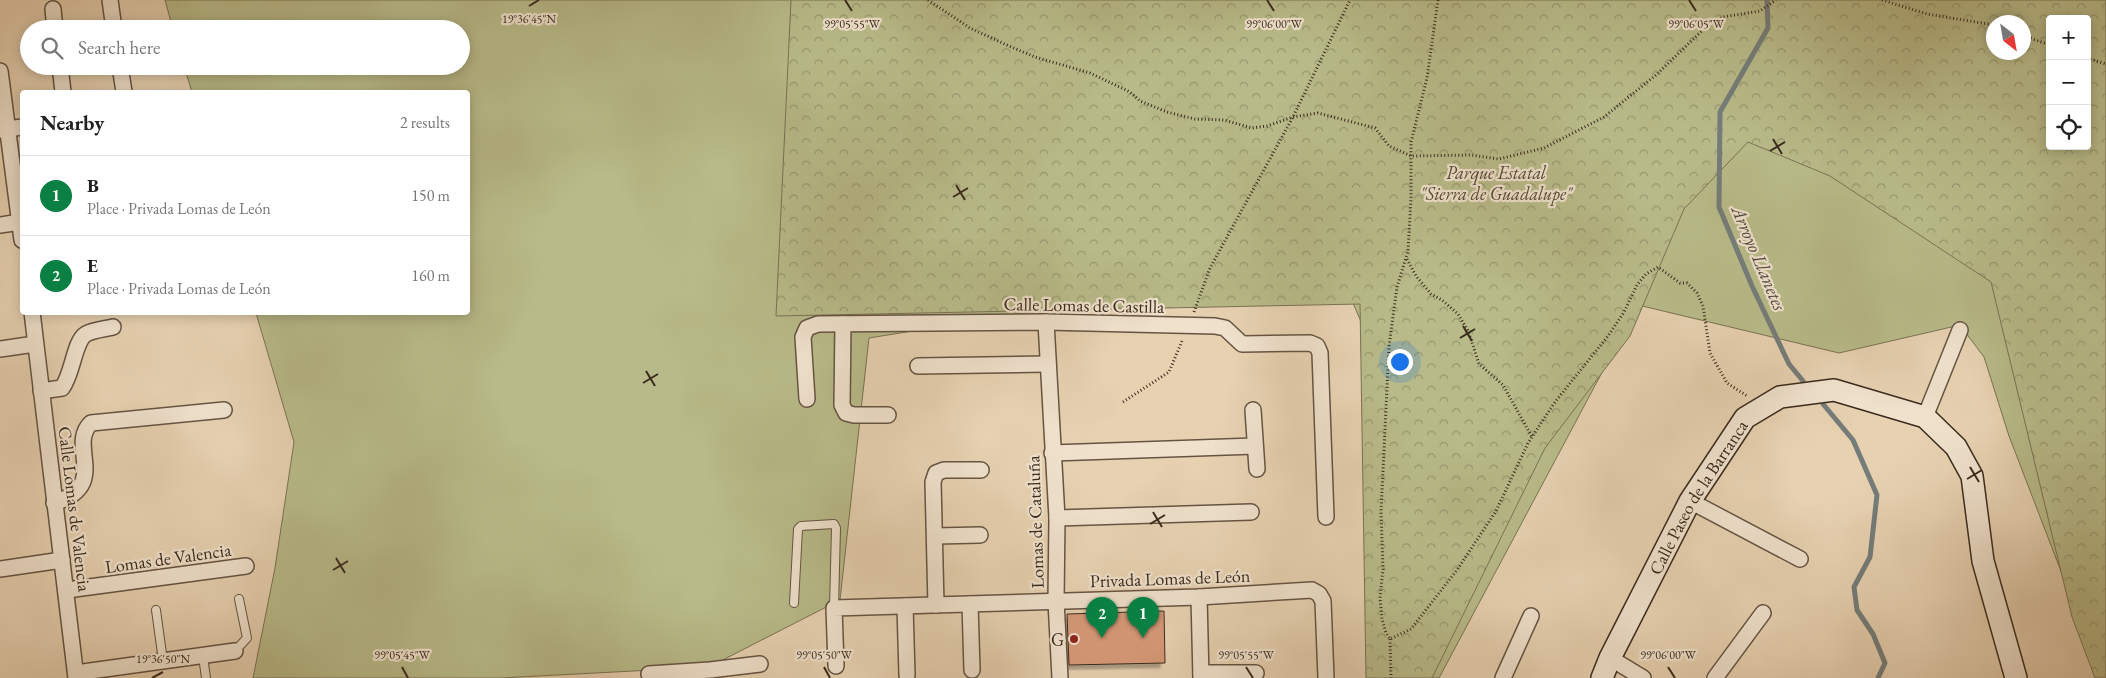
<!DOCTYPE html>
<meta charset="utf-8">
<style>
body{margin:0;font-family:"EB Garamond",serif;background:#f6f6f6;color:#222}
.controls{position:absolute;right:15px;top:15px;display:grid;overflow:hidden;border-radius:5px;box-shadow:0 2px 12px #0003}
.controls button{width:45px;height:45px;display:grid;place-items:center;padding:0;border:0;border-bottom:1px solid #e0e0e0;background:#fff;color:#222;font:25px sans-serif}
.compass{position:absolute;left:1986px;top:15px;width:45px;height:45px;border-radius:50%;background:#fff;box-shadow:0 2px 12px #0003;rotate:149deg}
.you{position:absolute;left:1399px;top:361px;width:18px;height:18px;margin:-12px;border:4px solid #fff;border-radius:50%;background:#1a73e8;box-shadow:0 0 0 8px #1a73e833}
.badge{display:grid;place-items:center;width:32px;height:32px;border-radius:50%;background:#0b8043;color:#fff;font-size:16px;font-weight:700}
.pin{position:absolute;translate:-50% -41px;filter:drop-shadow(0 1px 2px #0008)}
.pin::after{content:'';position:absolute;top:26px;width:18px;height:15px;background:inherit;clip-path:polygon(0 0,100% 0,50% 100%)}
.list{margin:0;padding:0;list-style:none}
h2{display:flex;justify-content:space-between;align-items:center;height:65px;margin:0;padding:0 20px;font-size:21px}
h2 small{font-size:16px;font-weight:400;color:#767676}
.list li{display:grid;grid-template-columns:32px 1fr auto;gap:15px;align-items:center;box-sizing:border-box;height:80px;padding:0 20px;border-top:1px solid #e0e0e0}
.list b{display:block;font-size:19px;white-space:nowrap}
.list p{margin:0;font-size:16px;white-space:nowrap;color:#767676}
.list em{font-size:16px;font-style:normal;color:#767676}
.icon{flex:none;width:28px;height:28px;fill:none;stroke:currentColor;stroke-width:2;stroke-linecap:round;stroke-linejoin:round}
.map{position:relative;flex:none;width:2106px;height:678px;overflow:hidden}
.search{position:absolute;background:#fff;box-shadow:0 2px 12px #0003;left:20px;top:20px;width:450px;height:55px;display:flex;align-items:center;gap:12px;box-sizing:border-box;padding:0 18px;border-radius:28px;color:#767676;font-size:19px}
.panel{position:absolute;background:#fff;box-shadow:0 2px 12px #0003;left:20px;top:90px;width:450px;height:225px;border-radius:5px}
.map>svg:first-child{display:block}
.grass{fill:#b8ba89;stroke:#7a7254;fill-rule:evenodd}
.forest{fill:url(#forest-crowns);stroke:#7a7254;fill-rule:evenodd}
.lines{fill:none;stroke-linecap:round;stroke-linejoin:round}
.stream{stroke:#757d7a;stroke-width:5}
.building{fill:#d59877;stroke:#3b2b1e;filter:url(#shadow)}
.lane-casing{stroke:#665443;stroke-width:10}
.street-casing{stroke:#665443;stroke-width:18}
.secondary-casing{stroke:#3b2b1e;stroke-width:24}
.path{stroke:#3b2b1e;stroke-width:3;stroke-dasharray:1 2.5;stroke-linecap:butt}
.lane{stroke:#efe1cc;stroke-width:8}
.street{stroke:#efe1cc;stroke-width:15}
.secondary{stroke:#efe1cc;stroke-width:21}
.ticks{fill:none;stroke:#3b2b1e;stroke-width:2}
.poi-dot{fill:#8f2418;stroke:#efe1cc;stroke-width:2}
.labels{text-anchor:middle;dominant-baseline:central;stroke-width:4.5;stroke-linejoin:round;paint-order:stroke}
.park-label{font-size:18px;font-style:italic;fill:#544833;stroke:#efe1cc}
.street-label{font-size:18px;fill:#3b2b1e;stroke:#efe1cc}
.poi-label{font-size:18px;fill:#3b2b1e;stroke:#efe1cc;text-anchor:end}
.water-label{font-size:19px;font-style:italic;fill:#4e463d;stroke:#efe1cc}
.ticks-label{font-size:12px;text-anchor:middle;fill:#3b2b1e;stroke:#efe1cc;stroke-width:4.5;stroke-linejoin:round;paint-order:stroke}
</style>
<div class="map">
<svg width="2106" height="678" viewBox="0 0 2106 678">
<defs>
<pattern id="forest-crowns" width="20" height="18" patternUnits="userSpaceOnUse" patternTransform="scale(1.25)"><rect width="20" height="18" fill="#b8ba89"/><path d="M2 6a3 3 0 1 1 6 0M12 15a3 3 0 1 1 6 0" fill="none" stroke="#97976f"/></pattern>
<filter id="shadow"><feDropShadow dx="-4.5" dy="4.5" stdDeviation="1" flood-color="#0004"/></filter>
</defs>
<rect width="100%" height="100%" fill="#e7d1b1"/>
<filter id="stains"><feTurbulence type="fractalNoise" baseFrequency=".004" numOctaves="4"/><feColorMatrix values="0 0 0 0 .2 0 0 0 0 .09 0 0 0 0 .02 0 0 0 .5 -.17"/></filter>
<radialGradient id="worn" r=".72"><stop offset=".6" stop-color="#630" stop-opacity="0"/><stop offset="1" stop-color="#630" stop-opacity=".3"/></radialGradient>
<path class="grass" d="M165,0H2106V678H2102L2009,436L1984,357L1960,325L1839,353L1638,305L1439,678H1369L1365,331L1347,289L1181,288L869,338L840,600L709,667L501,678H253L275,568L294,442L256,313L468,312V92H192L184,66H461V29H173ZM2050,19H2087V146H2050ZM1994,22H2024V52H1994Z"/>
<path class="forest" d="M791,0H2106V678H2095L2072,617L1991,282L1830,176L1748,142L1684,209L1630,336L1545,448L1432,678H1366L1360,304L776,316ZM2050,19H2087V146H2050ZM1994,22H2024V52H1994Z"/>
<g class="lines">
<g class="stream">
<path d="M1767,0L1768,28L1720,112L1719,207L1752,286L1789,364L1803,381"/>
<path d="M1823,404L1853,440L1877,495L1870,557L1854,587L1857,610L1873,634L1885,663L1878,678"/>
</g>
</g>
<path class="building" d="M1164,611L1165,663L1069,665L1067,614Z"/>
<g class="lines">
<g class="lane-casing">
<g id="lane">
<path d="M794,603L798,529L801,526L834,524L836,528L834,608"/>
<path d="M156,610L163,661"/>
<path d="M235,651L247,638L239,599"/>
<path d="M203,656L206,678"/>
</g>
</g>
<g class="street-casing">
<g id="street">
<path d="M110,0L114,29"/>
<path d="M53,9L55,29"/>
<path d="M60,66L63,92"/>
<path d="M120,66L124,92"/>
<path d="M0,71L22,240"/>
<path d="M0,130L22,127"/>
<path d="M0,225L20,222"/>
<path d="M32,312L76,678"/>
<path d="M1046,322L1057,518L1056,601L1060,678"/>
<path d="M843,324L842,405L846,413L854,415H888"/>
<path d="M0,349L35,344"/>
<path d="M918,366L1047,364"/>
<path d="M41,391L62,388C73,374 74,341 86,334C93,330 105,329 113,327"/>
<path d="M807,399L803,337L807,328L818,324L1046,322L1215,326L1225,328L1242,344L1310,343L1317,346L1320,353L1326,517"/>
<path d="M1253,410L1257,469"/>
<path d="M1925,417L1960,330"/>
<path d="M1052,453L1255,446"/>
<path d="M1690,501L1800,559"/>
<path d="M54,503C111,485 67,446 91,423L224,410"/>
<path d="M1057,518L1251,512"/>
<path d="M936,536L980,535"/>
<path d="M0,569L62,560"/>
<path d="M67,590L246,566"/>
<path d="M1199,597L1201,678"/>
<path d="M970,604L972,670"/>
<path d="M936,605L933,482L936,473L944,470H981"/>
<path d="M905,606L907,675"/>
<path d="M1610,658L1643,678"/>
<path d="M836,666L834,608L1199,597L1312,590L1319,594L1323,601L1326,678"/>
<path d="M76,673L235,651"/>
<path d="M1201,673H1256"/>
<path d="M649,674L710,670L760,664"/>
<path d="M1503,678L1531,616"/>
<path d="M1715,678L1763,613"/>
</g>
</g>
<g class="secondary-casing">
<g id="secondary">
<path id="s1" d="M1602,678L1610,658L1690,501L1745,418L1780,397L1834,390L1925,417L1956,447L1972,476L1983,561L2016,678"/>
</g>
</g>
<g class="path">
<path d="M928,0L970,28L1009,46L1035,57L1090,73L1130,92L1140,101L1167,112L1195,119L1224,120L1252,128L1267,126L1293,117L1318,113L1375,128L1389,146L1411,156L1471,155L1499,159L1544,148L1604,117L1656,75L1709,24L1723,17L1760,11L1776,0"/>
<path d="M1438,0L1427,78L1411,142V199L1408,251L1397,287L1389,346L1381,512L1383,569L1380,598L1382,619L1386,633L1390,639L1411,629L1457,570L1496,511L1528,443L1555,402L1608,336L1624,312L1637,285L1646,274L1658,267L1680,283H1687L1697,293L1703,306L1710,353L1727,383L1747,396"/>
<path d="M1882,0L1927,14L1994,25"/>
<path d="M2024,36L2050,45"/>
<path d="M2087,58L2106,64"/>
<path d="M1407,259L1416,276L1431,294L1442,300L1458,314L1469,333L1479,364L1503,385L1532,437"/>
<path d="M1194,312L1210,268L1293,117L1350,0"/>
<path d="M1123,402L1169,372L1182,341"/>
<path d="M1390,639L1391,678"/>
</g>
<use href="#lane" class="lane"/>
<use href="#street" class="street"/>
<use href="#secondary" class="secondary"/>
</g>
<path class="ticks" d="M845,0L852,11M1267,0L1274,11M1689,0L1696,11M529,6L539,0M1773,139L1782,154M1770,151L1785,142M956,185L965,200M953,197L968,188M1463,326L1472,341M1460,338L1475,329M646,371L655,386M643,383L658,374M1970,467L1979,482M1967,479L1982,470M1153,512L1162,527M1150,524L1165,515M336,558L345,573M333,570L348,561M402,667L408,678M824,667L830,678M1246,667L1253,678M1668,667L1675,678M152,678L163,672"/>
<circle class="poi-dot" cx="1074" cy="639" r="5"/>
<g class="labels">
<g class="park-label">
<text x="1496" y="172">Parque Estatal<tspan x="1496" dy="21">"Sierra de Guadalupe"</tspan></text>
</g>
<g class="street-label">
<text transform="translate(1084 305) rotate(1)">Calle Lomas de Castilla</text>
<text stroke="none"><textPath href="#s1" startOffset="205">Calle Paseo de la Barranca</textPath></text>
<text transform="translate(75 509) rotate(83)">Calle Lomas de Valencia</text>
<text transform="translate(1035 522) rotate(-92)">Lomas de Cataluña</text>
<text transform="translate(168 558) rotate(-8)">Lomas de Valencia</text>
<text transform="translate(1170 578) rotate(-2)">Privada Lomas de León</text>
</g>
<g class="poi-label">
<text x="1064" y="639">G</text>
</g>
<g class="water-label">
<text transform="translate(1759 258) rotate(67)">Arroyo Llanetes</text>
</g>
</g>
<g class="ticks-label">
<text x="529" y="23">19°36'45"N</text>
<text x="852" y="28">99°05'55"W</text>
<text x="1274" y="28">99°06'00"W</text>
<text x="1696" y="28">99°06'05"W</text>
<text x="402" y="659">99°05'45"W</text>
<text x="824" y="659">99°05'50"W</text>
<text x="1246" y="659">99°05'55"W</text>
<text x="1668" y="659">99°06'00"W</text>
<text x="163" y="663">19°36'50"N</text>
</g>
<rect width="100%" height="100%" filter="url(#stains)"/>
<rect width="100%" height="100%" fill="url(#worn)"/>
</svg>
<div class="controls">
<button>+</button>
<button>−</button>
<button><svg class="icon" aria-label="locate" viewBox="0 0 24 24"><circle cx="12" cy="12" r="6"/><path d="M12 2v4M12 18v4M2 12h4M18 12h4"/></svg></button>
</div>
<svg class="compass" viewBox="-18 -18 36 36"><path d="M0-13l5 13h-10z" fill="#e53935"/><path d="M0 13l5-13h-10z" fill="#767676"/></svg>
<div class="you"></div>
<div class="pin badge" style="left:1143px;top:638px">1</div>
<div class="pin badge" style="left:1102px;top:638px">2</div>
<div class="search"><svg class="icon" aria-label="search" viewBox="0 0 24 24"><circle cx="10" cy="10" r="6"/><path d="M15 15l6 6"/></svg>Search here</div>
<section class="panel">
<h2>Nearby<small>2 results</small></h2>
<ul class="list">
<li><span class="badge">1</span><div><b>B</b><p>Place · Privada Lomas de León</p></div><em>150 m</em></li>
<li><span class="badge">2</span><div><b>E</b><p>Place · Privada Lomas de León</p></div><em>160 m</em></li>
</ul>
</section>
</div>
